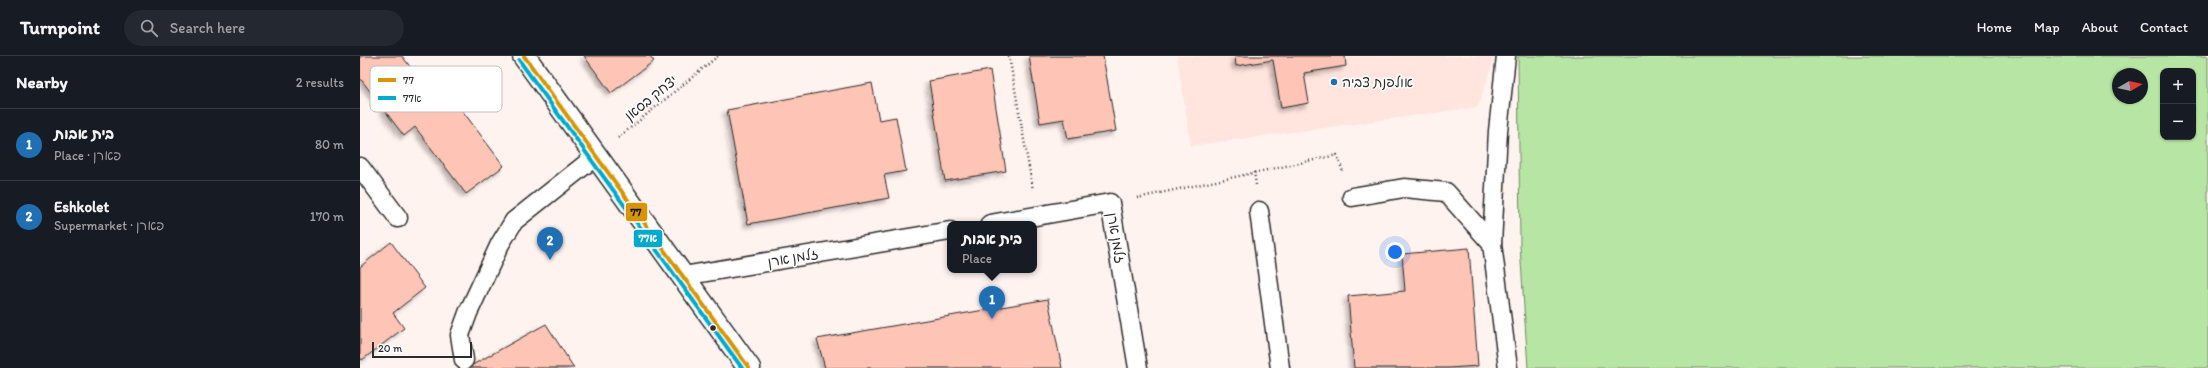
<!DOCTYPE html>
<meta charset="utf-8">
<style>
body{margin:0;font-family:Itim,"Playpen Sans Hebrew",sans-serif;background:#242831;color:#f1f3f6}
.controls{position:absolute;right:12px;top:12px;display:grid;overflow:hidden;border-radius:8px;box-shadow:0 1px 3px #0004}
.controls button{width:36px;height:36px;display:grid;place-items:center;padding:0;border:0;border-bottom:1px solid #363941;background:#171b24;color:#f1f3f6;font:20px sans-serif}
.compass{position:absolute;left:1752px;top:12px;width:36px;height:36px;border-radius:50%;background:#171b24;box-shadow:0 1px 3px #0004;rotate:81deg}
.scale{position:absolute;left:12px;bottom:10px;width:100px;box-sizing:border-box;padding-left:4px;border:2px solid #2b2b2b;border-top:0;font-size:11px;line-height:14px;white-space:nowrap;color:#2b2b2b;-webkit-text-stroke:3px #fff;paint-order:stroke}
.you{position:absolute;left:1035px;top:196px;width:14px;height:14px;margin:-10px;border:3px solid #fff;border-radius:50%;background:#1a73e8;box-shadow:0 0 0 6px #1a73e833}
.badge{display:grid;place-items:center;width:26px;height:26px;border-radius:50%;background:#1f6fb2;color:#fff;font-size:13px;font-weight:700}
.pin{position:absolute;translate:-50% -33px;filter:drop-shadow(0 1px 2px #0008)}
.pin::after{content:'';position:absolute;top:21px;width:14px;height:12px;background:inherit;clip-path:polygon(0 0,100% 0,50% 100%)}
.popup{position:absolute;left:587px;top:165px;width:90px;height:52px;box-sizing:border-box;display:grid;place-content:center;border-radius:8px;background:#171b24;filter:drop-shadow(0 1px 3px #0005);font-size:13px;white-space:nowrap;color:#9ea1a6}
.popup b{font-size:15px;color:#f1f3f6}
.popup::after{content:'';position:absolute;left:50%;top:100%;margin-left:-8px;border:8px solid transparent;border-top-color:#171b24}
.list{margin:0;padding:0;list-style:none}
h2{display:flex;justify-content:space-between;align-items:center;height:52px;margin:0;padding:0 16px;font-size:17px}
h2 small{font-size:13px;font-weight:400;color:#9ea1a6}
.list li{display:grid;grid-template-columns:26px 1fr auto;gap:12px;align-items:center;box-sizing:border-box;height:72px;padding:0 16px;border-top:1px solid #363941}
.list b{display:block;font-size:15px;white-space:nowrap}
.list p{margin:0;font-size:13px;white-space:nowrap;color:#9ea1a6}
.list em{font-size:13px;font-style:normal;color:#9ea1a6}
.icon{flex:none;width:22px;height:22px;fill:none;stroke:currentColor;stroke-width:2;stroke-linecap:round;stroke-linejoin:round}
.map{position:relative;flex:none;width:1848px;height:312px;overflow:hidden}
header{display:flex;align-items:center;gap:24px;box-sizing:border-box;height:56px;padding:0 20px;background:#171b24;border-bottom:1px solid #363941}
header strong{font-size:19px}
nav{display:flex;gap:22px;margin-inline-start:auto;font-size:14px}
.search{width:280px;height:36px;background:#242831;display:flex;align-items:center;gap:10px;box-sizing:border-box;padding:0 14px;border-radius:22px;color:#9ea1a6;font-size:15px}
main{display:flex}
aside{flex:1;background:#171b24}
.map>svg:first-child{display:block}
.built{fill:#ffe5de}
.green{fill:#b7e5a3;stroke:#718867;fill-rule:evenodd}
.building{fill:#fec4b5;stroke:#2b2b2b;filter:url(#shadow)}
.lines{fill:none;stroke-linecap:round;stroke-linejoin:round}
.service-casing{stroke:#2b2b2b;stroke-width:21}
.tertiary-casing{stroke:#2b2b2b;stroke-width:25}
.path{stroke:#2b2b2b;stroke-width:2.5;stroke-dasharray:1 3;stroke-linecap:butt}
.service{stroke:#fff;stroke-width:18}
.tertiary{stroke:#fff;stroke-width:22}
.bus-1-casing{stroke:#fff;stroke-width:7}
.bus-2-casing{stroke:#fff;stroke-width:7}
.bus-1{stroke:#d89406;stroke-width:4}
.bus-2{stroke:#00a9ce;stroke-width:4}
.poi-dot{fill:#1f6fb2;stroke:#fff;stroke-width:1.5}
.bus-dot{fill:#2b2b2b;stroke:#fff;stroke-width:1.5}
.labels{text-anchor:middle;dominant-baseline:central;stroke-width:3;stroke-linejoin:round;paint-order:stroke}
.poi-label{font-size:14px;fill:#2b2b2b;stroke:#fff;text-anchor:start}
.street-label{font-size:14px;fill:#2b2b2b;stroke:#fff}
.key{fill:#fff;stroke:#bfbfbf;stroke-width:1}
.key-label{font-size:11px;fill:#2b2b2b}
.line-badge{stroke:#fff;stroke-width:1.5}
.badge-label{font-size:11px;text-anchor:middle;font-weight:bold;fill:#fff}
.pale-badge-label{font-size:11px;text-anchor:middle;font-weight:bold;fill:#111}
</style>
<header>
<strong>Turnpoint</strong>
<div class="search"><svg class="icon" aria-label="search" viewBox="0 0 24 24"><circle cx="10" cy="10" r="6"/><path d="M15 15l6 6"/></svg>Search here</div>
<nav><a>Home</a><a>Map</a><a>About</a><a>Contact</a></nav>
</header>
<main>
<aside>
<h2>Nearby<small>2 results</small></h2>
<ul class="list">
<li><span class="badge">1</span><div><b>בית אבות</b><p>Place · פארן</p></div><em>80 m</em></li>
<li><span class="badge">2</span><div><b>Eshkolet</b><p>Supermarket · פארן</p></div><em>170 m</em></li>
</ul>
</aside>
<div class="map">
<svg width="1848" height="312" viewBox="0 0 1848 312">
<defs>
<filter id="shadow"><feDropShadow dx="-3.5" dy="3.5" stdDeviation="2" flood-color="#0004"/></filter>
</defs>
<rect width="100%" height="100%" fill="#fff3f0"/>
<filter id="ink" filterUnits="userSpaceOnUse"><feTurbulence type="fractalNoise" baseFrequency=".025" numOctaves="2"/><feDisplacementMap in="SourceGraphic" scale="8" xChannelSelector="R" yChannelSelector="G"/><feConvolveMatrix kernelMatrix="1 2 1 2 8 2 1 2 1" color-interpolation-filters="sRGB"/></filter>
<g filter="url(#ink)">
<path class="built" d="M817,0H1135L1118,51L831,90Z"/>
<path class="green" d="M1158,0H1848V312H1168L1160,190ZM1803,15H1833V81H1803ZM1758,18H1782V42H1758Z"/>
<g class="building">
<path d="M0,0H42L74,42L86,33L144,110L106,138L55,71L44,80L0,22Z"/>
<path d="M224,0H290L294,5L251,37Z"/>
<path d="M669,0H743L756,75L708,83L704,63L680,67Z"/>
<path d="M875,0H985L986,10L944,17L949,47L921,52L913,4L876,10Z"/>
<path d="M630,14L646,115L585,125L569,25Z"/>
<path d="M512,27L519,64L536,61L546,115L524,119L529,142L388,168L367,54Z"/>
<path d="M31,186L65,232L33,257L44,272L2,304L0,301V211Z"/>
<path d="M1109,192L1118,310L1089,312H994L988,240L1045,235L1042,198Z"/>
<path d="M688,243L702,312H465L457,283Z"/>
<path d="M186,268L214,312H107L116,307Z"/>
</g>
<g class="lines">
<g class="service-casing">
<g id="service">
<path d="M1146,0L1138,75L1132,188L1148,312"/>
<path d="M0,111L38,162"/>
<path d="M992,141L1044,132L1086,136L1132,188"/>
<path d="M899,155L920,312"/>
<path d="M630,168L750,147L778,312"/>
<path d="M323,220L590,175"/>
<path d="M104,304L100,279L108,257L140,188L154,165L236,100"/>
</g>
</g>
<g class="tertiary-casing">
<path id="tertiary" d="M164,0L389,312"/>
</g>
<g class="path">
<path d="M649,0L673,134"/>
<path d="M258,82L358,0"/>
<path d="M894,116L896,129"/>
<path d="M777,142L977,99L983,116"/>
</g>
<use href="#service" class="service"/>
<use href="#tertiary" class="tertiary"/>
<g class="bus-1-casing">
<path id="bus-1" d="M164,0L389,312"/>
</g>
<g class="bus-2-casing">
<path id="bus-2" d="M159,4L382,312"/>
</g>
<use href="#bus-1" class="bus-1"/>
<use href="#bus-2" class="bus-2"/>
</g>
</g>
<circle class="poi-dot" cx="974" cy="26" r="4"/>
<circle class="bus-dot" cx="353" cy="272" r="3.5"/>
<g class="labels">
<g class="poi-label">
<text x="982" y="26">אולפנת צביה</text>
</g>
<g class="street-label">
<text transform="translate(291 42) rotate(-39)">יצחק בסאן</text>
<text transform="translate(756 182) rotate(80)">זלמן ארן</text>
<text transform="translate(433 202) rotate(-10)">זלמן ארן</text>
</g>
</g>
<rect x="10" y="10" width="132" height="46" rx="6" class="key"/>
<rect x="18" y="22" width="18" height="4" fill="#d89406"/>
<rect x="18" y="40" width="18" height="4" fill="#00a9ce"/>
<g class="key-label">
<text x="43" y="28">77</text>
<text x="43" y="46">77א</text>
</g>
<g class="line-badge">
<rect x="265" y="146" width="23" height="20" rx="4" fill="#d89406"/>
<rect x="273" y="173" width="30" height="19" rx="4" fill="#00a9ce"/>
</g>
<g class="badge-label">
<text x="288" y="186">77א</text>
</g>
<g class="pale-badge-label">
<text x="276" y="160">77</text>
</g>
</svg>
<div class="controls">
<button>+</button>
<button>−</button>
</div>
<svg class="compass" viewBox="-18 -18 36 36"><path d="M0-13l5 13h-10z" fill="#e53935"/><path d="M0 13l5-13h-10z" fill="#9ea1a6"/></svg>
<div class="scale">20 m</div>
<div class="you"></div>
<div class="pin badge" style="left:632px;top:263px">1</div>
<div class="popup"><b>בית אבות</b>Place</div>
<div class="pin badge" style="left:190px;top:204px">2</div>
</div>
</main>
